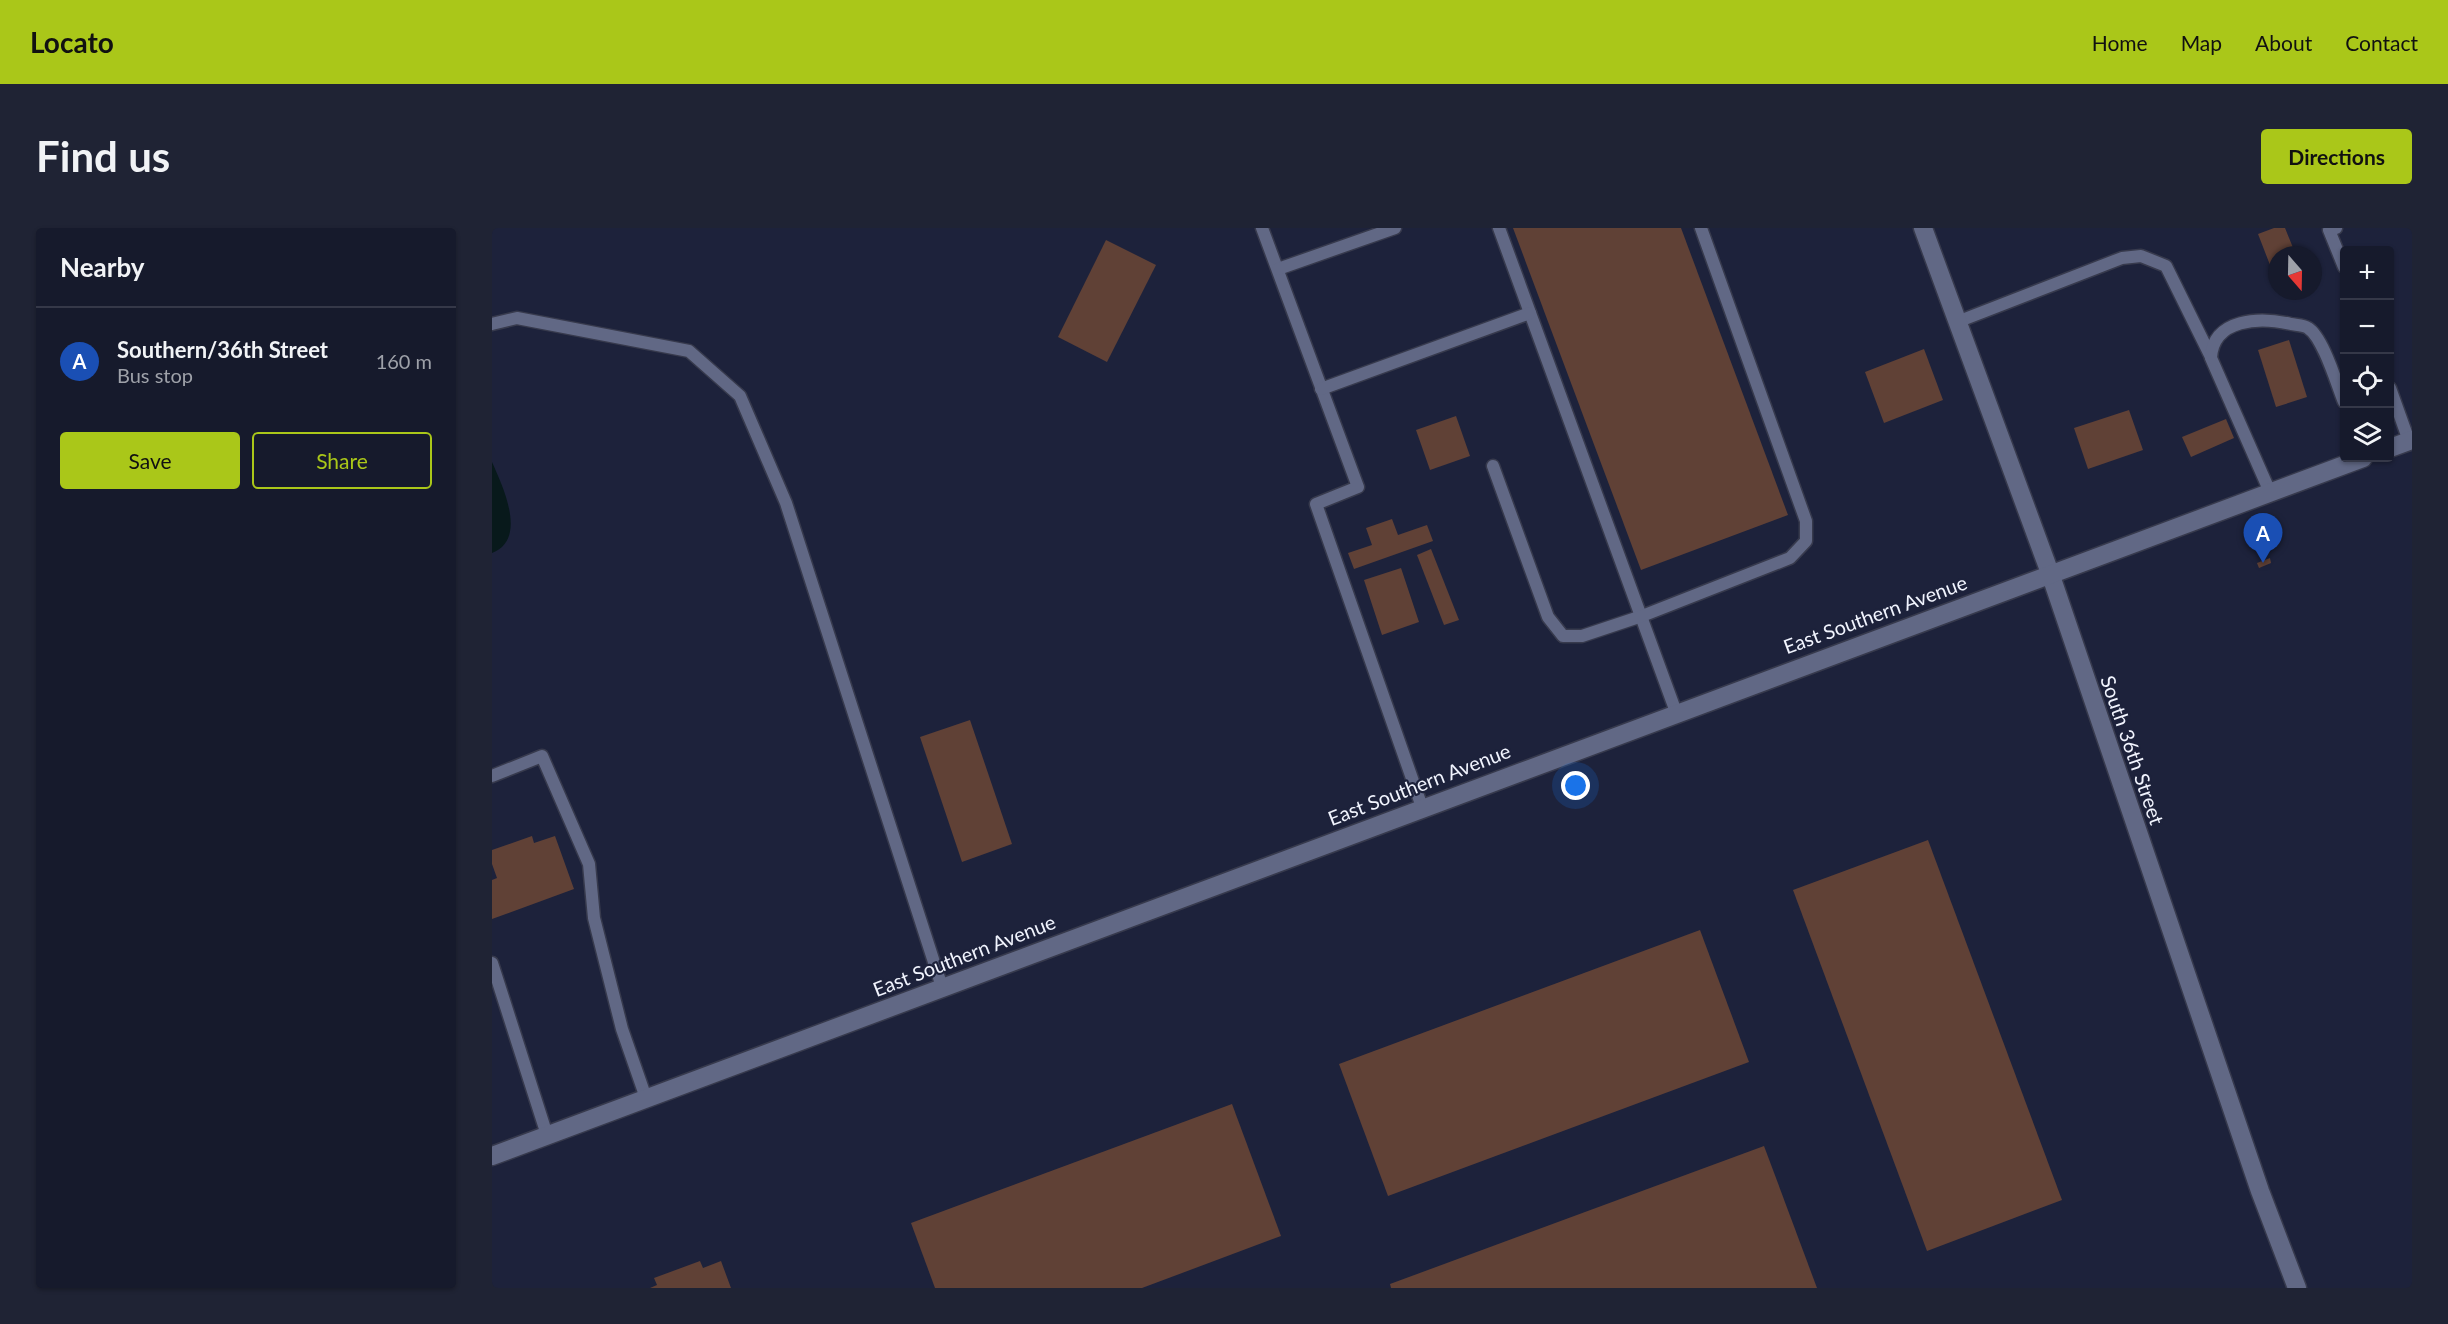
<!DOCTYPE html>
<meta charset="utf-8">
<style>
body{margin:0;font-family:Lato,sans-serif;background:#1f2334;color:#f1f3f6}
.controls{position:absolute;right:18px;top:18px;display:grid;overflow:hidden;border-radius:6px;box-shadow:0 2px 4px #0004}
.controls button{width:54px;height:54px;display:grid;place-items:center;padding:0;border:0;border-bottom:2px solid #353848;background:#161a2c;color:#f1f3f6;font:30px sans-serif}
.compass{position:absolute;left:1776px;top:18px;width:54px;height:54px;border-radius:50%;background:#161a2c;box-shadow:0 2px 4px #0004;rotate:160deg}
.you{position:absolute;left:1084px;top:558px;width:21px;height:21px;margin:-15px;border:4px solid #fff;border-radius:50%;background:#1a73e8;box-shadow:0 0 0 9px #1a73e833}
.badge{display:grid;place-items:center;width:39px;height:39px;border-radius:50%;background:#aac719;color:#fff;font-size:20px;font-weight:700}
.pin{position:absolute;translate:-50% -50px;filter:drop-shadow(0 2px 3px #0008)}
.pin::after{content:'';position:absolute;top:32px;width:21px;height:18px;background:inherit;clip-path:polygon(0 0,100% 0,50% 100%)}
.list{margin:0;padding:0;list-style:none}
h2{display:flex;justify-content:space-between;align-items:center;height:78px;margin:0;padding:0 24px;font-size:26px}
h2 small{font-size:20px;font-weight:400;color:#9ea1a9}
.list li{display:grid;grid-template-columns:39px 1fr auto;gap:18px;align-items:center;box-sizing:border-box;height:108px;padding:0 24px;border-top:2px solid #353848}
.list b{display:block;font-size:22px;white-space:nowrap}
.list p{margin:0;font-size:20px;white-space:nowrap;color:#9ea1a9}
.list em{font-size:20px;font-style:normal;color:#9ea1a9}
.actions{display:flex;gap:12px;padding:18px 24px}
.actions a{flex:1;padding:14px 0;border:2px solid #aac719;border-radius:6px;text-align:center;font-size:21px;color:#aac719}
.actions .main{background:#aac719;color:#111}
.icon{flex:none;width:33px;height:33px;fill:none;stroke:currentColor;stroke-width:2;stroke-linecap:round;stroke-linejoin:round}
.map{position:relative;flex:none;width:1920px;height:1060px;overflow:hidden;border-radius:6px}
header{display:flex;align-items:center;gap:36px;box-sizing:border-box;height:84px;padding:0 30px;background:#aac719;color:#111}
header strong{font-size:28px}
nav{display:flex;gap:33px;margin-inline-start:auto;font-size:21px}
.intro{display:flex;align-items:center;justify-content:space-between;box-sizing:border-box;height:144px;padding:0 36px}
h1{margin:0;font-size:42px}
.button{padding:15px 27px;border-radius:6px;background:#aac719;color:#111;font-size:21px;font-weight:700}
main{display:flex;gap:36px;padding:0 36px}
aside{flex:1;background:#161a2c;border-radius:6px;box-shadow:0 2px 4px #0004}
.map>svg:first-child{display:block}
.water{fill:#08191b}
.building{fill:#604136}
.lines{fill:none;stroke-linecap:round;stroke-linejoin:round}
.service-casing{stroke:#373a4d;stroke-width:15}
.tertiary-casing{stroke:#373a4d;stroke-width:21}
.secondary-casing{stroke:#373a4d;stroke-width:21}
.service{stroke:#616885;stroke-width:12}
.tertiary{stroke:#616885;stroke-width:18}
.secondary{stroke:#616885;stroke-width:18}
.labels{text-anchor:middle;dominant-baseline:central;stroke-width:4.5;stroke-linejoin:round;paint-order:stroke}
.street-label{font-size:20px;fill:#f1f4fe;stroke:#1d223b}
</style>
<header>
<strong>Locato</strong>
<nav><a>Home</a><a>Map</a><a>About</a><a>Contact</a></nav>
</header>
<div class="intro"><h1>Find us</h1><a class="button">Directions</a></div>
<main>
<aside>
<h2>Nearby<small></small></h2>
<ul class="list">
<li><span class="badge" style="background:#1a4fb4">A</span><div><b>Southern/36th Street</b><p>Bus stop</p></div><em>160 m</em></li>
</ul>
<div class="actions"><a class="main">Save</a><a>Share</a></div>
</aside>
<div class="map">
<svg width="1920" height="1060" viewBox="0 0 1920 1060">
<rect width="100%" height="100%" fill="#1d223b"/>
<path class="water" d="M0,234C11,259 36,311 0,325Z"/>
<g class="building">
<path d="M1021,0H1189L1296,287L1149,342Z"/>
<path d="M1782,0H1793L1804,27H1785V55L1766,6Z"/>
<path d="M614,12L664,37L615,134L566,109Z"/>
<path d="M1797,112L1815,169L1784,179L1766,122Z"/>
<path d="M1432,121L1451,172L1392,195L1373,144Z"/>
<path d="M1637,182L1651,222L1596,241L1582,200Z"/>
<path d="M964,188L978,228L938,242L924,202Z"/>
<path d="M1734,191L1742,210L1699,229L1690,209Z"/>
<path d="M900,291L906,307L935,297L941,313L862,341L856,325L880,317L874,300Z"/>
<path d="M939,321L967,392L952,397L925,327Z"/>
<path d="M1778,330L1779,335L1767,340L1765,335Z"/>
<path d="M909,340L927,394L890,407L872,352Z"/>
<path d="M478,492L520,616L470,634L428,509Z"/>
<path d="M40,608L42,615L63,608L82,661L0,691V652L5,650L0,636V622Z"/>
<path d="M1436,612L1570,972L1435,1023L1301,662Z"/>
<path d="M1208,702L1257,834L896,968L847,836Z"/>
<path d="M740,876L789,1008L650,1060H443L419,995Z"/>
<path d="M1272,918L1325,1060H899L898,1056Z"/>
<path d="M208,1033L211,1040L229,1033L239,1060H158L165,1057L162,1050Z"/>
</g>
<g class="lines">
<g class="service-casing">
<g id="service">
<path d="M770,0L866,259L824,276L930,579"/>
<path d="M1007,0L1184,484"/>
<path d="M1844,0L1837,2L1852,39"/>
<path d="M786,41L903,0"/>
<path d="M1465,94L1630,30L1649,28L1674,38L1719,129"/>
<path d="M0,96L25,90L197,123L248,168L294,275L450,759"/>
<path d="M1898,160L1917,213"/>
<path d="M829,161L1038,85"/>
<path d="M1001,238L1056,389L1071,408H1090L1150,388L1298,330L1314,313V293L1209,0"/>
<path d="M1778,264L1719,130C1721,90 1768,89 1799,96C1804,97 1812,97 1816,100C1831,109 1845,157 1852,174"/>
<path d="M0,548L50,528L97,636L102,690L130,801L154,870"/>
<path d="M0,735L55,907"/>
</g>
</g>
<g class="tertiary-casing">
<path id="tertiary" d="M1431,0L1558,345L1768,963L1805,1060"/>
</g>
<g class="secondary-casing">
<g id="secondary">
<path d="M1898,220L1920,212"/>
<path d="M0,928L1871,230"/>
</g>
</g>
<use href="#service" class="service"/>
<use href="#tertiary" class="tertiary"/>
<use href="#secondary" class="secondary"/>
</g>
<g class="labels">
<g class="street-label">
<text transform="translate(1383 386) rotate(-20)">East Southern Avenue</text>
<text transform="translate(1641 522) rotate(71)">South 36th Street</text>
<text transform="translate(927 556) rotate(-21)">East Southern Avenue</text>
<text transform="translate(472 727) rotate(-21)">East Southern Avenue</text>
</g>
</g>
</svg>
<div class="controls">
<button>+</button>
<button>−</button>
<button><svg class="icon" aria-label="locate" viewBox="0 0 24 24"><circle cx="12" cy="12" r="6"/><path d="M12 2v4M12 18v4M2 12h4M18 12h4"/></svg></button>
<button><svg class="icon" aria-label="layers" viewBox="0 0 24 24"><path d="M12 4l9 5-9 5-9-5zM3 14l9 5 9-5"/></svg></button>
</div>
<svg class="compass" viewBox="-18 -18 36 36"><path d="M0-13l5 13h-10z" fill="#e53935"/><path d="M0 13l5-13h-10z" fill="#9ea1a9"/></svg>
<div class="you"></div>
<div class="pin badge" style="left:1771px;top:335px;background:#1a4fb4">A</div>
</div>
</main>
